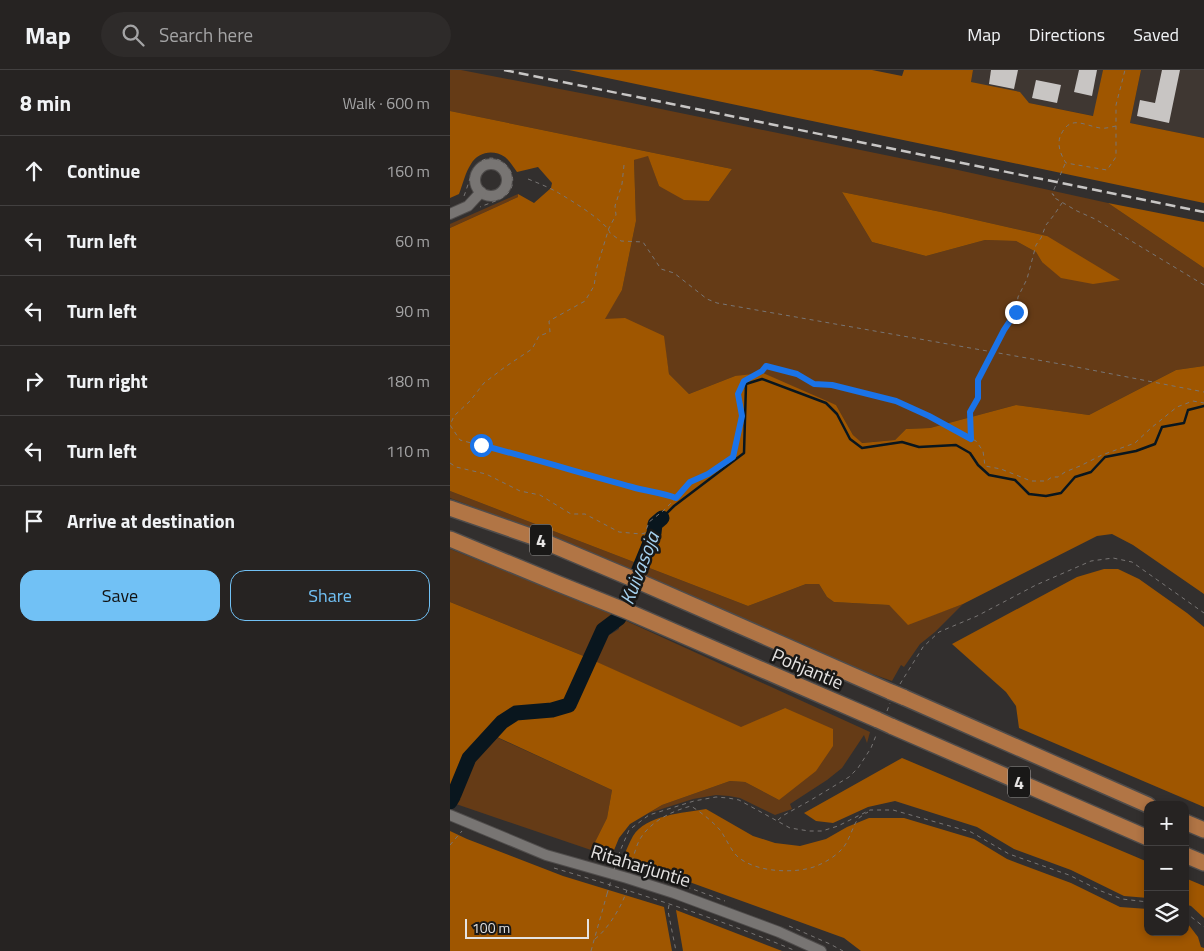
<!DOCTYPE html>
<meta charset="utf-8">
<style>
body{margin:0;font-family:"Titillium Web",sans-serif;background:#2e2b2a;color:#f1f3f6}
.controls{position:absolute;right:15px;bottom:15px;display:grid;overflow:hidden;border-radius:10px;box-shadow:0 2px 8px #0003}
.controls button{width:45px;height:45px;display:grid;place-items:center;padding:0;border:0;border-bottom:1px solid #424040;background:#262322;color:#f1f3f6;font:25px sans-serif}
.scale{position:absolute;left:15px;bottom:12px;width:124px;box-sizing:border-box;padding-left:5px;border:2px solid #e5e3e2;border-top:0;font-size:14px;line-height:18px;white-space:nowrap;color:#e5e3e2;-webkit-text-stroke:4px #191817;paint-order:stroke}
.stop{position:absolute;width:15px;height:15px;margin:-11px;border:4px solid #1a73e8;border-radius:50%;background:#fff}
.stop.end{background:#1a73e8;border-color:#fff;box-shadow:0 1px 5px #0008}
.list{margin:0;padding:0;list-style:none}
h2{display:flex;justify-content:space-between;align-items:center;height:65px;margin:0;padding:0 20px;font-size:21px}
h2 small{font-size:16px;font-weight:400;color:#a4a4a5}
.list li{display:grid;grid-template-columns:32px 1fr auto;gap:15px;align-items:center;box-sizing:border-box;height:70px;padding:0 20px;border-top:1px solid #424040}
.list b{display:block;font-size:19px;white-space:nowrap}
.list em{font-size:16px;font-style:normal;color:#a4a4a5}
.actions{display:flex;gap:10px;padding:15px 20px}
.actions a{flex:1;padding:11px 0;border:1px solid #71c1f5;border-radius:15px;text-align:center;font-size:18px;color:#71c1f5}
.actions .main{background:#71c1f5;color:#111}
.icon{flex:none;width:28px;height:28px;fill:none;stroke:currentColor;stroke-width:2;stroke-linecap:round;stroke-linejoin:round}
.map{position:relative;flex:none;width:754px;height:881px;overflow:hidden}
header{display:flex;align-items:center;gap:30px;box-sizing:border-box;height:70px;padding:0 25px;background:#262322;border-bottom:1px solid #424040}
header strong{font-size:24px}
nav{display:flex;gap:28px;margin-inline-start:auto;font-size:18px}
.search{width:350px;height:45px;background:#2e2b2a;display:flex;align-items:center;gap:12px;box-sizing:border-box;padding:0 18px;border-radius:28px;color:#a4a4a5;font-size:19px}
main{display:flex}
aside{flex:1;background:#262322}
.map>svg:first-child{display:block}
.built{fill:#3f3732}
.green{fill:#653b16;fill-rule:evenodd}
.forest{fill:#9f5600}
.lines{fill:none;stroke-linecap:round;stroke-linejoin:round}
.stream{stroke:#09161e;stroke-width:2.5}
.river{stroke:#09161e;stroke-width:15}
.building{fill:#c8c5c3}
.minor-casing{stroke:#4f4c4b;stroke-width:12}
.highway-casing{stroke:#4f4c4b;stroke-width:18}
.path{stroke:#787574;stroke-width:1;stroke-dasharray:4 4;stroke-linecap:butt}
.minor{stroke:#787573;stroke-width:10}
.highway{stroke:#b17545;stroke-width:15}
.rail{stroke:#c8c6c5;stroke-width:2.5;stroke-dasharray:10 5;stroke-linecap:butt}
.highway-bridge-casing{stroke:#4f4c4b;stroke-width:18;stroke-linecap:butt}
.path-bridge{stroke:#787574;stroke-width:1;stroke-dasharray:4 4;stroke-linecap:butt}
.highway-bridge{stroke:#b17545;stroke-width:15}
.route{stroke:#1a73e8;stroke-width:6}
.labels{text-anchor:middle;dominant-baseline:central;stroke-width:5;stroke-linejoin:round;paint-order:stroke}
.shield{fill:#191817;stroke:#a8a6a5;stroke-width:1}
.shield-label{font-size:18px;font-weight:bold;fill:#e5e3e2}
.street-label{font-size:19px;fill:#e5e3e2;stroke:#191817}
.water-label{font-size:20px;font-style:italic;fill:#a5d1ef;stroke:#191817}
</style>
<header>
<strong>Map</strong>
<div class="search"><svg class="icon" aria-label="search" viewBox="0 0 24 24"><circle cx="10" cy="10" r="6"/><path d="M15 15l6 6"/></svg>Search here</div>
<nav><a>Map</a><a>Directions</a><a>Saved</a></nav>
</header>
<main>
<aside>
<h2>8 min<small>Walk · 600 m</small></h2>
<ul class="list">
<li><svg class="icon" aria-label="ahead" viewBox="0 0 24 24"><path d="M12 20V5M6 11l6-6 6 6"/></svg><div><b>Continue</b></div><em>160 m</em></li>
<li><svg class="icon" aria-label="left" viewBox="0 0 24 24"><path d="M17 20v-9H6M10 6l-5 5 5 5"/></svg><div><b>Turn left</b></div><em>60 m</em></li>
<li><svg class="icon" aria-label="left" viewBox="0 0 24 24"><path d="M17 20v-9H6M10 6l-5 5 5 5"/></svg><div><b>Turn left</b></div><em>90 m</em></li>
<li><svg class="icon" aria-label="right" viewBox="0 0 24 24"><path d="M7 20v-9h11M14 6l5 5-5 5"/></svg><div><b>Turn right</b></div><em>180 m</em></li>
<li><svg class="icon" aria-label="left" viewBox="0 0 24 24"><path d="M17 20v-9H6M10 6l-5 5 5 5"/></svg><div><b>Turn left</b></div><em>110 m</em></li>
<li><svg class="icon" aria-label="arrive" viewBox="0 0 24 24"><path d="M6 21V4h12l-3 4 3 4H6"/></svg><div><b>Arrive at destination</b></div></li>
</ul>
<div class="actions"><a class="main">Save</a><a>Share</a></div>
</aside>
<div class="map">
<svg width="754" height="881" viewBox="0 0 754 881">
<rect width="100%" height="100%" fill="#322f2e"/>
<g class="built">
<path d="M523,0H653L644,46L579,33L521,12Z"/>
<path d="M691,0H754V68L680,53Z"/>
</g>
<g class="green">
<path d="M0,0H11L177,32L508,100L658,133L754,198V296L726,300L639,345L566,335L480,358L456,359L445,370L411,373L403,365L386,335L285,306L239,324L219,304L213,266L154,250L172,220L186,151L184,90L198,85L209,116L259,131L282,99L0,41ZM392,122L491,142L597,166L592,192L586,182L566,171L535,170L476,186L422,172Z"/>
<path d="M68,124V127L0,158V154Z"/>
<path d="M0,421L298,536L356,514H369L377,527L384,532L439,535L458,554L513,534L485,562L470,574L454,597L451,595L442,611L402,597L71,455L0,428Z"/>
<path d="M0,479L106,521L164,545L161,551L154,555L151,558L136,587L0,532Z"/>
<path d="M172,549L420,662L417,673L414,665L392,698L377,710L340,734L342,739L325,745L290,728L279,726L266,725L243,729L199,743L212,735L280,711L295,712L329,730L335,638L291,658L142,590L156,567L169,559V555Z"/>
<path d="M46,667L162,720L157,748L141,780L6,734L11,728V722L24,693Z"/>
</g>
<g class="forest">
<path d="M119,0H422L452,6L454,0H523L521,12L570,22L579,33L643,46L653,0H691L680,53L754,68V133Z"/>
<path d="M0,41L282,99L259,131L234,130L209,116L198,86L184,90L186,151L172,220L155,249L175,248L214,266L219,304L239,324L285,306L313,303L386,335L403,365L412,373L445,370L456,359L480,358L566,335L639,345L726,300L754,296V524L683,475L662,464L647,466L513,534L458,555L439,535L384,532L377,527L369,514H356L298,536L0,421V158L68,127V124L84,133L101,118L102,113L88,97L67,102C63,97 60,91 55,87C43,79 28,82 21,94C15,103 13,114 9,124L0,128Z"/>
<path d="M392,122L491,142L597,166L670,210L643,214L611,208L592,192L586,182L566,171L535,170L476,186L422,172Z"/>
<path d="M658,133L754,152V198Z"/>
<path d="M654,499H668L689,509L737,543L754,557V737L569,658L566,636L556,622L502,574L627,507Z"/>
<path d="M0,532L136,587L291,657L335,638L383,659V676L366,701L329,730L295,712L280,711L212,735L180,754L169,768L162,785L141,780L157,748L162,720L47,667L24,693L11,722V728L6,734L0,731Z"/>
<path d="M452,688L698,792V828L674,826L621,800L564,779L527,757L445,731L418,737L383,753L366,751L354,743Z"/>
<path d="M256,739L303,766L325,773L350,776L376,769L397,757L419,748H454L524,769L557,789L621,813L670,837L698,839V862H735V850L748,867L751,877L754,878V881H411L394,868L173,788C176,781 179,773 183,766C196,745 233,743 256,739Z"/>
<path d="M0,761L17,769L113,806L214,837L222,881H0Z"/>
<path d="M735,808L754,816V848L741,836L735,834Z"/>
<path d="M226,840L332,881H233Z"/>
</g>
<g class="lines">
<path class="stream" d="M212,448L224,436L294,383L296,314L312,309L376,333L387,344L400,369L412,378L452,372L469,377L506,375L520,383L528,395L539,405L565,410L579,424L596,426L611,423L625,407L641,402L655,387L686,381L705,374L712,357L734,353L738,340L754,336"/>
<path class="river" d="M0,732L3,727L19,688L52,652L66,643L102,640L119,635L153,560L169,548L204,463L205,454L212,448"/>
</g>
<g class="building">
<path d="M541,0H568L564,19L539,14Z"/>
<path d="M629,0H647L642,26L624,22Z"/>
<path d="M712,0H730L719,53L687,46L690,30L705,33Z"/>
<path d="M586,10L611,15L607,33L582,28Z"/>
</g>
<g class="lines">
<g class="minor-casing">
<g id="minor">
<circle cx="41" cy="110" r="16"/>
<path d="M0,144L18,136L31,122"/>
<path d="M0,745L96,785L177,808L224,823L329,862L371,881"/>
</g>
</g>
<g class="highway-casing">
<g id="highway">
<path d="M0,438L86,468L190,512L441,622"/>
<path d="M0,469L109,514L179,542L428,650"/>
<path d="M453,627L698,735"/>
<path d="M441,656L698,768"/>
<path d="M735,752L754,760"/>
<path d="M735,785L754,793"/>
</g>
</g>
<g class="path">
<path d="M666,56C661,57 655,59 650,58C633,55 619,44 610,67C607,76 611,85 616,93L657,100L666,87V35L675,0"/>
<path d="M615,94L602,124L604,125L603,127L627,141L645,149L754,215"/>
<path d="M174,95L172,114L165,136L166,145L159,158L147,197L144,216L135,231L99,251L100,262L89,266L82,279L55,297L34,313L20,331L4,346L0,355L10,370L146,406L184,418L226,428L240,412L257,404L283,387L291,346L288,324L294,311L313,301L317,296L347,304L363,314L382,315L446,331L479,346L526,371L533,381L535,396L551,399L581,411H596L602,407H608L615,402L630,396L652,385L685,373L701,358L727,337L743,331L754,333"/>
<path d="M78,109C88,113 98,117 107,122C119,129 157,152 160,163L171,171L193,172L211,199L224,203L257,229L267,233L616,295L754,322"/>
<path d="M14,126C18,116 20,105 26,97C42,73 75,103 58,123C52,130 39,133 30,137"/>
<path d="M521,369L520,342L528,328V310L554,261L566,242L568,227L577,209L586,175L591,168L596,155L604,145L612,133"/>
<path d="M0,393L6,397L36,404L70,421L90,425L121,444H135L169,462L191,464L195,463L199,452L213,441L226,428"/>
<path d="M450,614L473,577L489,562L527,546L586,515L641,491L663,488L682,492L754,543"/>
<path d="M437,641L440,633"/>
<path d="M328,750L334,745L361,730L399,707L408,698L421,678L427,663"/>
<path d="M0,775L12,761"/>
<path d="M168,786L179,760L199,745L244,731L266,727L278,728L289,730L340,758L359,761H372L388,756L420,740H443L521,762L559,784L619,805L651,821L672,829L698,832"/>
<path d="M104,798C185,822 267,848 346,881"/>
<path d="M180,799C183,790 185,778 190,769C201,751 222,741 241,736C252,743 262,751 270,760C276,768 280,779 287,786C303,801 336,803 356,799C368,797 384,788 392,779C399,772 403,755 408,749C411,746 415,744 418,742"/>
<path d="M229,814L275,831"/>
<path d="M219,835L218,841L226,881"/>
<path d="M735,842L754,857"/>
<path d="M339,856L380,874L393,881"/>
<path d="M145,869C158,859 172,836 177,820"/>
<path d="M141,881L157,824"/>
</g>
<use href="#minor" class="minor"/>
<use href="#highway" class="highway"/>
<path class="rail" d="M54,0L754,142"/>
<g class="highway-bridge-casing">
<g id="highway-bridge">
<path d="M441,622L453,627"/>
<path d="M428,650L441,656"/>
</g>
</g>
<path class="path-bridge" d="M157,824L168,786"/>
<use href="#highway-bridge" class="highway-bridge"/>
</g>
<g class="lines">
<path class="route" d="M31,375C81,388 131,403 182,417C196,421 212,423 226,428L240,412L258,404L283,387L292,346L288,324L294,311L312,301L316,296L347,304L364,314L382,315L446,331L479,346L521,369L520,342L528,328V310L554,260L566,242"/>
</g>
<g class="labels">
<g class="shield">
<rect x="80" y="454.5" width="22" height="31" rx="4"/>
<rect x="558" y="696.5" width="22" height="31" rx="4"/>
</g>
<g class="shield-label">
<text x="91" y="470">4</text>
<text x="569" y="712">4</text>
</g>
<g class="street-label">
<text transform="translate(358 598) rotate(23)">Pohjantie</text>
<text transform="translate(191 795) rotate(17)">Ritaharjuntie</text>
</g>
<g class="water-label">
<text transform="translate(189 498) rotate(-69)">Kuivasoja</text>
</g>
</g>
</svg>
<div class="controls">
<button>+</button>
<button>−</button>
<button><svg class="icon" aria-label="layers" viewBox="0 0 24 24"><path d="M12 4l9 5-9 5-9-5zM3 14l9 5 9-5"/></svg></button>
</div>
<div class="scale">100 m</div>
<div class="stop" style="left:31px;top:375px"></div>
<div class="stop end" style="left:566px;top:242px"></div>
</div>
</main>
